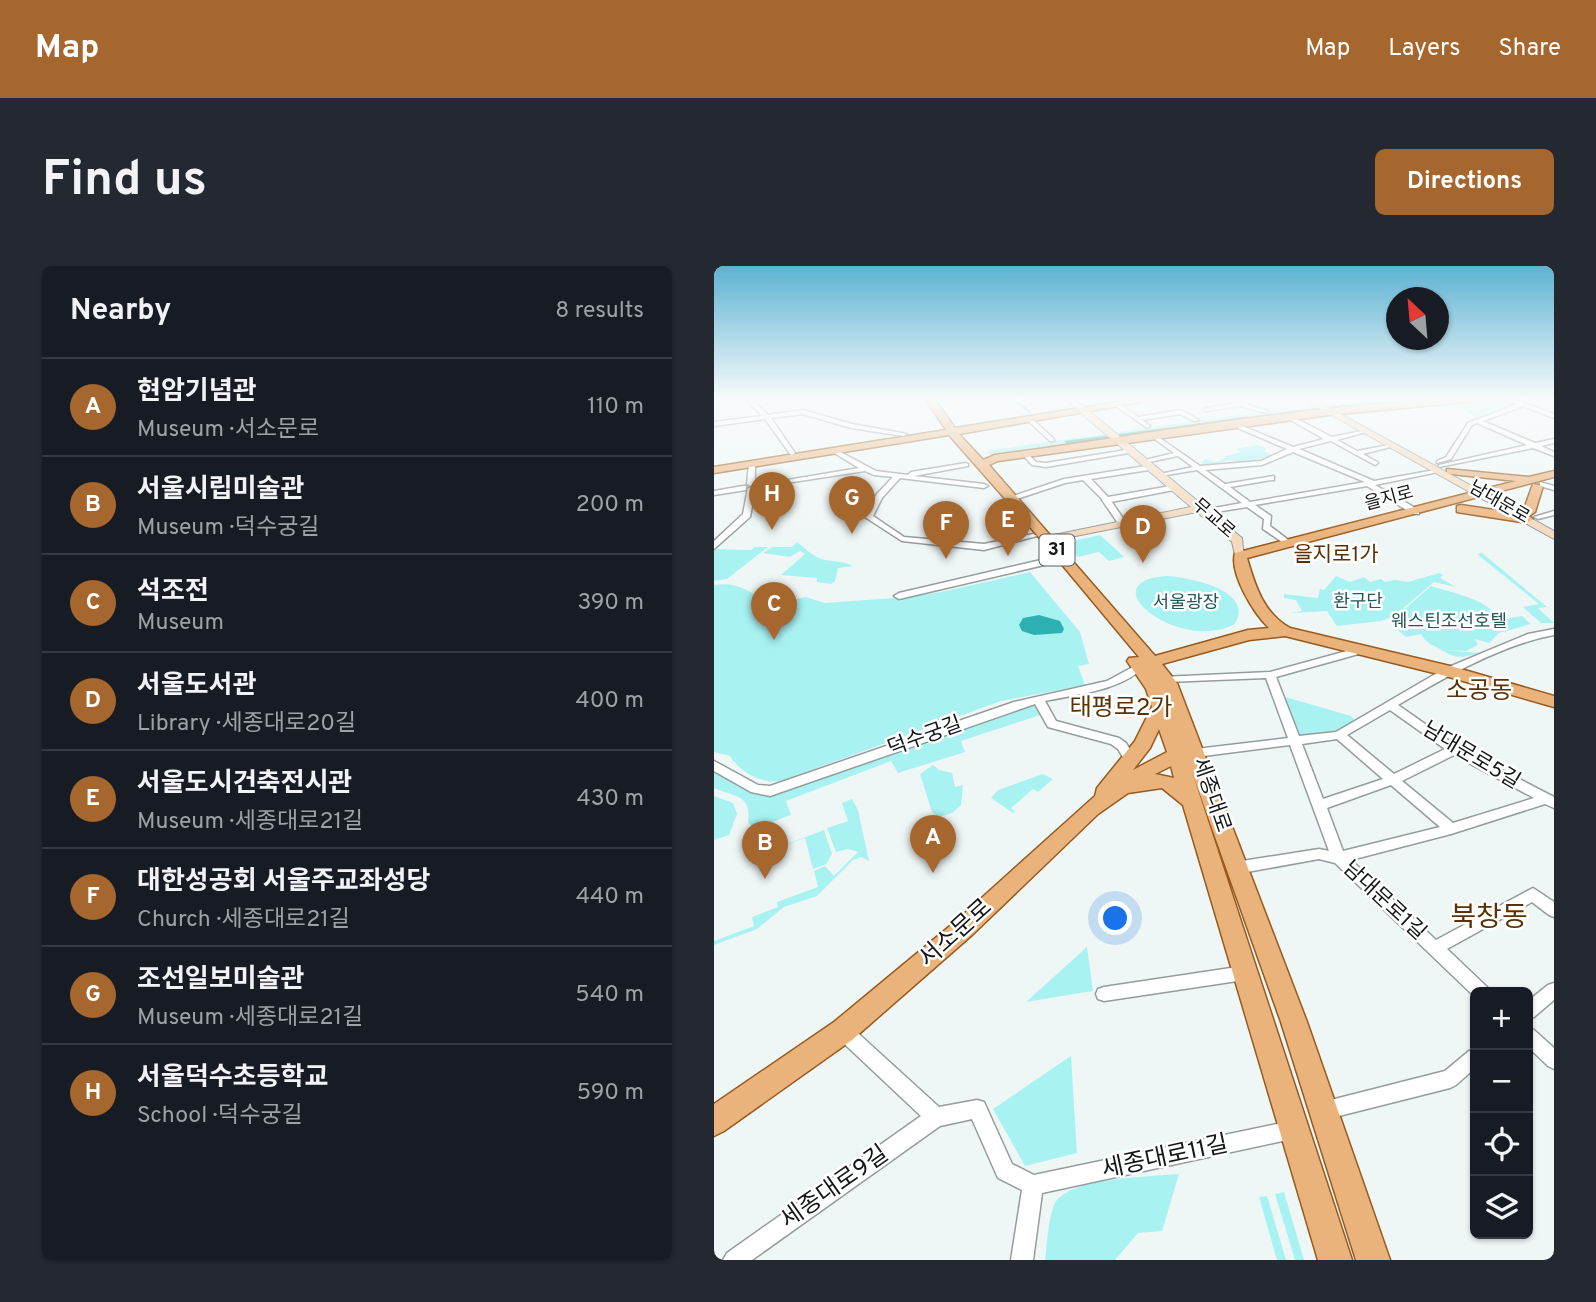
<!DOCTYPE html>
<meta charset="utf-8">
<style>
body{margin:0;font-family:Overpass,"Noto Sans KR",sans-serif;background:#242831;color:#f1f3f6}
.controls{position:absolute;right:21px;bottom:21px;display:grid;overflow:hidden;border-radius:10px;box-shadow:0 2px 5px #0004}
.controls button{width:63px;height:63px;display:grid;place-items:center;padding:0;border:0;border-bottom:2px solid #363941;background:#171b24;color:#f1f3f6;font:35px sans-serif}
.compass{position:absolute;left:672px;top:21px;width:63px;height:63px;border-radius:50%;background:#171b24;box-shadow:0 2px 5px #0004;rotate:334deg}
.you{position:absolute;left:402px;top:653px;width:24px;height:24px;margin:-18px;border:5px solid #fff;border-radius:50%;background:#1a73e8;box-shadow:0 0 0 10px #1a73e833}
.badge{display:grid;place-items:center;width:46px;height:46px;border-radius:50%;background:#a6672f;color:#fff;font-size:23px;font-weight:700}
.pin{position:absolute;translate:-50% -58px;filter:drop-shadow(0 2px 4px #0008)}
.pin::after{content:'';position:absolute;top:37px;width:24px;height:21px;background:inherit;clip-path:polygon(0 0,100% 0,50% 100%)}
.list{margin:0;padding:0;list-style:none}
h2{display:flex;justify-content:space-between;align-items:center;height:91px;margin:0;padding:0 28px;font-size:30px}
h2 small{font-size:23px;font-weight:400;color:#9ea1a6}
.list li{display:grid;grid-template-columns:46px 1fr auto;gap:21px;align-items:center;box-sizing:border-box;height:98px;padding:0 28px;border-top:2px solid #363941}
.list b{display:block;font-size:26px;white-space:nowrap}
.list p{margin:0;font-size:23px;white-space:nowrap;color:#9ea1a6}
.list em{font-size:23px;font-style:normal;color:#9ea1a6}
.icon{flex:none;width:38px;height:38px;fill:none;stroke:currentColor;stroke-width:2;stroke-linecap:round;stroke-linejoin:round}
.map{position:relative;flex:none;width:840px;height:994px;overflow:hidden;border-radius:10px}
header{display:flex;align-items:center;gap:42px;box-sizing:border-box;height:98px;padding:0 35px;background:#a6672f;color:#fff}
header strong{font-size:33px}
nav{display:flex;gap:38px;margin-inline-start:auto;font-size:24px}
.intro{display:flex;align-items:center;justify-content:space-between;box-sizing:border-box;height:168px;padding:0 42px}
h1{margin:0;font-size:49px}
.button{padding:18px 32px;border-radius:10px;background:#a6672f;color:#fff;font-size:24px;font-weight:700}
main{display:flex;gap:42px;padding:0 42px}
aside{flex:1;background:#171b24;border-radius:10px;box-shadow:0 2px 5px #0004}
.map>svg:first-child{display:block}
.green{fill:#a9f2f2}
.water{fill:#2cb0b2}
.lines{fill:none;stroke-linecap:round;stroke-linejoin:round}
.stream{stroke:#2cb0b2;stroke-width:2}
.river{fill:#2cb0b2;fill-rule:evenodd}
.minor-casing{stroke:#959c9c;stroke-width:3}
.tertiary-casing{stroke:#959c9c;stroke-width:3}
.secondary-casing{stroke:#959c9c;stroke-width:2}
.primary-casing{stroke:#975b1f;stroke-width:3}
.minor{fill:#fff;fill-rule:evenodd}
.tertiary{fill:#fff;fill-rule:evenodd}
.secondary{fill:#f5d9bd;fill-rule:evenodd}
.primary{fill:#ebb37c;fill-rule:evenodd}
.labels{text-anchor:middle;dominant-baseline:central;stroke-width:5;stroke-linejoin:round;paint-order:stroke}
.far-street-label{font-size:18px;fill:#141717;stroke:#fff}
.far-park-label{font-size:18px;fill:#245858;stroke:#fff}
.shield{fill:#fff;stroke:#5a5d5d;stroke-width:2}
.shield-label{font-size:19px;font-weight:bold;fill:#141717}
.far-quarter-label{font-size:21px;fill:#5b3106;stroke:#fff}
.street-label{font-size:21px;fill:#141717;stroke:#fff}
.quarter-label{font-size:24px;fill:#5b3106;stroke:#fff}
.near-street-label{font-size:24px;fill:#141717;stroke:#fff}
.near-quarter-label{font-size:28px;fill:#5b3106;stroke:#fff}
</style>
<header>
<strong>Map</strong>
<nav><a>Map</a><a>Layers</a><a>Share</a></nav>
</header>
<div class="intro"><h1>Find us</h1><a class="button">Directions</a></div>
<main>
<aside>
<h2>Nearby<small>8 results</small></h2>
<ul class="list">
<li><span class="badge">A</span><div><b>현암기념관</b><p>Museum · 서소문로</p></div><em>110 m</em></li>
<li><span class="badge">B</span><div><b>서울시립미술관</b><p>Museum · 덕수궁길</p></div><em>200 m</em></li>
<li><span class="badge">C</span><div><b>석조전</b><p>Museum</p></div><em>390 m</em></li>
<li><span class="badge">D</span><div><b>서울도서관</b><p>Library · 세종대로20길</p></div><em>400 m</em></li>
<li><span class="badge">E</span><div><b>서울도시건축전시관</b><p>Museum · 세종대로21길</p></div><em>430 m</em></li>
<li><span class="badge">F</span><div><b>대한성공회 서울주교좌성당</b><p>Church · 세종대로21길</p></div><em>440 m</em></li>
<li><span class="badge">G</span><div><b>조선일보미술관</b><p>Museum · 세종대로21길</p></div><em>540 m</em></li>
<li><span class="badge">H</span><div><b>서울덕수초등학교</b><p>School · 덕수궁길</p></div><em>590 m</em></li>
</ul>
</aside>
<div class="map">
<svg width="840" height="994" viewBox="0 0 840 994">
<rect width="100%" height="100%" fill="#eff7f6"/>
<g class="green">
<path d="M685,132H760L628,143L281,191L273,187L278,184L517,150Z"/>
<path d="M783,133L799,137L763,152L737,137Z"/>
<path d="M544,179L551,182V186L558,190L528,197L516,194L495,199L487,197L491,193L501,196L512,192L511,190L527,186L523,183Z"/>
<path d="M386,269L410,291L395,295L385,286L364,291L351,277Z"/>
<path d="M83,276C92,283 100,292 112,294C123,296 129,295 139,300L124,302L121,315L117,318L103,316V312L67,309L91,288L86,285L76,291L49,287L58,281H78Z"/>
<path d="M41,281H54L13,313L0,315V283L37,284Z"/>
<path d="M768,287L833,341L824,342L840,357H827L809,341L825,338L763,288Z"/>
<path d="M316,306L366,366L375,398L364,400L371,419L287,435L67,515C49,518 26,507 16,490L0,486V319C22,315 38,326 55,338L92,331L111,337L194,331L227,326Z"/>
<path d="M725,307L729,309L726,312L742,321L720,316L679,351L667,355L623,360L613,345L577,347L588,345L582,334L570,332V328L604,332L606,323L610,324L622,310L636,316L650,311L656,316L667,313L671,316L681,314L694,316Z"/>
<path d="M453,310C474,311 541,324 521,358C465,388 373,315 453,310Z"/>
<path d="M717,320C738,327 775,333 785,354L808,350L817,358L785,367L775,377L761,373L764,379L752,385L730,384L765,387C742,394 740,391 724,382C716,378 711,376 707,368L692,371L679,360L692,357L684,349Z"/>
<path d="M568,430L637,450L641,455C624,465 601,477 581,469Z"/>
<path d="M313,438H323L326,449L247,475L251,486L184,507L177,495L72,535L77,549L53,558L37,560L34,556C38,528 20,531 0,522V505L48,528Z"/>
<path d="M219,499L225,504L238,507L241,521L249,519L247,539L238,547L224,551L218,546L206,508Z"/>
<path d="M329,508L339,513L324,526L319,523L297,542L301,545L299,547L277,532L284,524Z"/>
<path d="M0,530L19,537L23,548L15,569L0,574Z"/>
<path d="M138,533L144,544L155,595L147,591L139,594L103,630L70,641L43,663L0,679V675L40,660L38,651L64,641L63,636L104,621L100,605L111,600L120,610L144,586L134,583L122,586L113,562L134,555L128,537Z"/>
<path d="M110,564L118,588L112,598L99,603L91,572L52,586Z"/>
<path d="M373,681L379,725L312,736Z"/>
<path d="M357,790L363,887L311,900L279,843Z"/>
<path d="M465,908L448,965L424,967L401,994H331C333,977 334,955 340,939C352,911 436,911 465,908Z"/>
<path d="M570,926L590,994H581L561,928Z"/>
<path d="M553,930L572,994H563L545,931Z"/>
</g>
<g class="water">
<path d="M715,132H741L649,139L354,179L350,175L643,137Z"/>
<path d="M325,349L346,355L350,363L348,367L320,369L308,365L305,359L309,352Z"/>
</g>
<g class="lines">
<path class="stream" d="M298,132L316,146"/>
<path class="river" d="M533,150L536,155L460,165L456,162Z"/>
<g class="minor-casing">
<g id="minor">
<path d="M31,132H37L54,149L89,144L138,158L193,168L190,170L137,162L89,148L57,152L81,187L78,189L76,188L51,153L0,160V156L48,150Z"/>
<path d="M350,132H357L368,141L363,142Z"/>
<path d="M781,132L806,135L840,148V152L809,140L769,155L821,177L840,173V177L827,180L840,186V190L819,182L725,201V199L813,179L763,157L758,159L737,193L723,197V195L732,191L754,157L803,138L783,135Z"/>
<path d="M526,136L554,145L551,147L526,140L492,145L489,143Z"/>
<path d="M402,138H406L424,151L467,144L485,154L480,155L466,148L429,154L436,160L433,162L402,140Z"/>
<path d="M575,149L618,171L652,164V166L623,174L643,185L680,178V180L649,188L663,196L664,197L661,199L617,175L585,183L660,215L726,203L727,204L724,206L661,219L705,244V248H699L653,220L541,239L557,250L556,260L577,276V280H574L549,263L550,253L533,241L489,248V244L528,237L483,204L446,210V208L479,201L464,190L430,197L427,195L460,187L438,171V169L440,168L486,200L547,195L573,183L519,160L521,157L579,181L610,173L573,152ZM579,186L651,216L536,236L516,221L557,214H560V210L511,218L491,204L548,199Z"/>
<path d="M313,152H317L340,173V175H336L313,154Z"/>
<path d="M119,182L162,205L194,209L197,206L252,197L254,198V200L200,210L270,218L274,220L270,222L186,212L168,232L159,250L190,271L270,278L319,268L323,270L270,284L188,275L151,251L162,229L179,211L160,209L151,205L47,221L43,219L145,202L117,185L116,184Z"/>
<path d="M418,183L420,184V186L332,201L318,199L308,188L313,187L322,196L332,197Z"/>
<path d="M38,196L41,198V218L37,220L33,218L35,198Z"/>
<path d="M826,216L840,220V224L826,220Z"/>
<path d="M29,220H32V224L0,229V225Z"/>
<path d="M34,222L41,224L36,251L0,283V275L29,248Z"/>
<path d="M389,232H395L413,258L412,260H406L388,234Z"/>
<path d="M840,245V249L824,253L820,251Z"/>
<path d="M340,291L344,294L343,296L185,333L180,330L185,327Z"/>
<path d="M840,363V369C786,379 730,412 684,439L744,481L840,531V542L831,538L737,568L637,594L722,674L819,622L840,636V651L835,649L818,636L733,683L773,721L775,726H761V731L621,597L605,593L522,608L517,606L515,602L517,598L522,596L605,583L615,585L576,479L482,491L476,487L482,483L574,472L552,412L452,416L448,415L447,413L448,411L556,406L640,383H648V387L562,411L585,470L622,466L730,403L814,368ZM676,444L731,483L680,508L633,469ZM623,473L669,513L609,533L588,478ZM740,489L820,532L739,557L688,515ZM677,519L726,561L629,585L613,542Z"/>
<path d="M426,397L430,398L431,400C407,425 363,428 331,435L342,455L405,472L412,477L423,495L417,499L413,498L404,483L397,478L334,461L321,438L56,530L37,526L0,505V495L44,519L56,520L300,436L393,415Z"/>
<path d="M530,700L536,702L538,707L536,712L530,714L390,735L384,733L382,728L384,723L390,721Z"/>
<path d="M840,717V734L820,751L814,753V735L834,719Z"/>
<path d="M129,757L135,759L225,841L263,834L270,836L298,898L320,909L582,854L589,856L591,863L589,870L582,872L328,927L319,994H297L308,924L284,912L258,853L226,860L38,994H9L13,987L207,850L123,771L120,765L123,759Z"/>
<path d="M814,762L820,764L840,782V803L834,800L814,781Z"/>
<path d="M761,783V802L742,819L736,822L609,854L602,852L600,845L602,838L609,836L731,805L755,785Z"/>
</g>
</g>
<g class="tertiary-casing">
<path id="tertiary" d="M438,199L442,201L441,203L377,213L394,231L462,219L466,221L465,223L392,237L369,214L351,217L297,235L293,232L350,213Z"/>
</g>
<g class="secondary-casing">
<g id="secondary">
<path d="M587,132H597L840,265V273Z"/>
<path d="M362,139H368L528,272L530,293H522L518,276L483,246L331,276V272L335,270L477,241L362,143Z"/>
</g>
</g>
<g class="primary-casing">
<g id="primary">
<path d="M211,132H220L241,162L429,132H451L245,168L269,194L281,189C451,166 623,132 794,132L615,149L284,195L275,199L441,390L534,364L555,362C540,348 515,307 521,287L802,215L737,208L733,207V203L815,211L840,205V211L533,292C541,320 550,348 576,362L740,401L840,430V441L728,409L571,370L535,374L448,398L463,417L593,756L676,994H642L567,756L478,506L638,994H604L469,539L448,522L414,527L384,548L258,669L138,774L10,865L0,870V838L120,756L242,655L381,530L383,522L421,475L438,441L432,423L413,395L415,392L425,391L330,277L235,169L0,207V201L232,164ZM445,463L453,486L419,504L436,482ZM457,500L460,512L441,508Z"/>
<path d="M819,218L829,220L821,246L815,250L809,246Z"/>
<path d="M747,239L813,249L819,253L813,257L743,246V240Z"/>
</g>
</g>
<use href="#minor" class="minor"/>
<use href="#tertiary" class="tertiary"/>
<use href="#secondary" class="secondary"/>
<use href="#primary" class="primary"/>
</g>
<linearGradient id="sky" x2="0" y2="1"><stop stop-color="#5db2d2"/><stop offset="0.49" stop-color="#f8fbfb"/><stop offset="1" stop-color="#f8fbfb" stop-opacity="0"/></linearGradient>
<rect width="840" height="271" fill="url(#sky)"/>
<g class="labels">
<g class="far-street-label">
<text transform="translate(675 233) rotate(-15)">을지로</text>
<text transform="translate(785 237) rotate(30)">남대문로</text>
<text transform="translate(499 253) rotate(41)">무교로</text>
</g>
<g class="far-park-label">
<text x="644" y="336">환구단</text>
<text x="472" y="337">서울광장</text>
<text x="735" y="356">웨스틴조선호텔</text>
</g>
<rect class="shield" x="325.5" y="268.5" width="35" height="31" rx="5"/>
<g class="shield-label">
<text x="343" y="284">31</text>
</g>
<g class="far-quarter-label">
<text x="622" y="289">을지로1가</text>
</g>
<g class="street-label">
<text transform="translate(211 471) rotate(-20)">덕수궁길</text>
<text transform="translate(757 490) rotate(31)">남대문로5길</text>
<text transform="translate(497 529) rotate(71)">세종대로</text>
<text transform="translate(670 635) rotate(43)">남대문로1길</text>
</g>
<g class="quarter-label">
<text x="765" y="426">소공동</text>
<text x="407" y="443">태평로2가</text>
</g>
<g class="near-street-label">
<text transform="translate(242 668) rotate(-42)">서소문로</text>
<text transform="translate(451 892) rotate(-12)">세종대로11길</text>
<text transform="translate(121 922) rotate(-35)">세종대로9길</text>
</g>
<g class="near-quarter-label">
<text x="775" y="653">북창동</text>
</g>
</g>
</svg>
<div class="controls">
<button>+</button>
<button>−</button>
<button><svg class="icon" aria-label="locate" viewBox="0 0 24 24"><circle cx="12" cy="12" r="6"/><path d="M12 2v4M12 18v4M2 12h4M18 12h4"/></svg></button>
<button><svg class="icon" aria-label="layers" viewBox="0 0 24 24"><path d="M12 4l9 5-9 5-9-5zM3 14l9 5 9-5"/></svg></button>
</div>
<svg class="compass" viewBox="-18 -18 36 36"><path d="M0-13l5 13h-10z" fill="#e53935"/><path d="M0 13l5-13h-10z" fill="#9ea1a6"/></svg>
<div class="you"></div>
<div class="pin badge" style="left:219px;top:607px">A</div>
<div class="pin badge" style="left:51px;top:613px">B</div>
<div class="pin badge" style="left:60px;top:374px">C</div>
<div class="pin badge" style="left:429px;top:297px">D</div>
<div class="pin badge" style="left:294px;top:290px">E</div>
<div class="pin badge" style="left:232px;top:293px">F</div>
<div class="pin badge" style="left:138px;top:268px">G</div>
<div class="pin badge" style="left:58px;top:264px">H</div>
</div>
</main>
